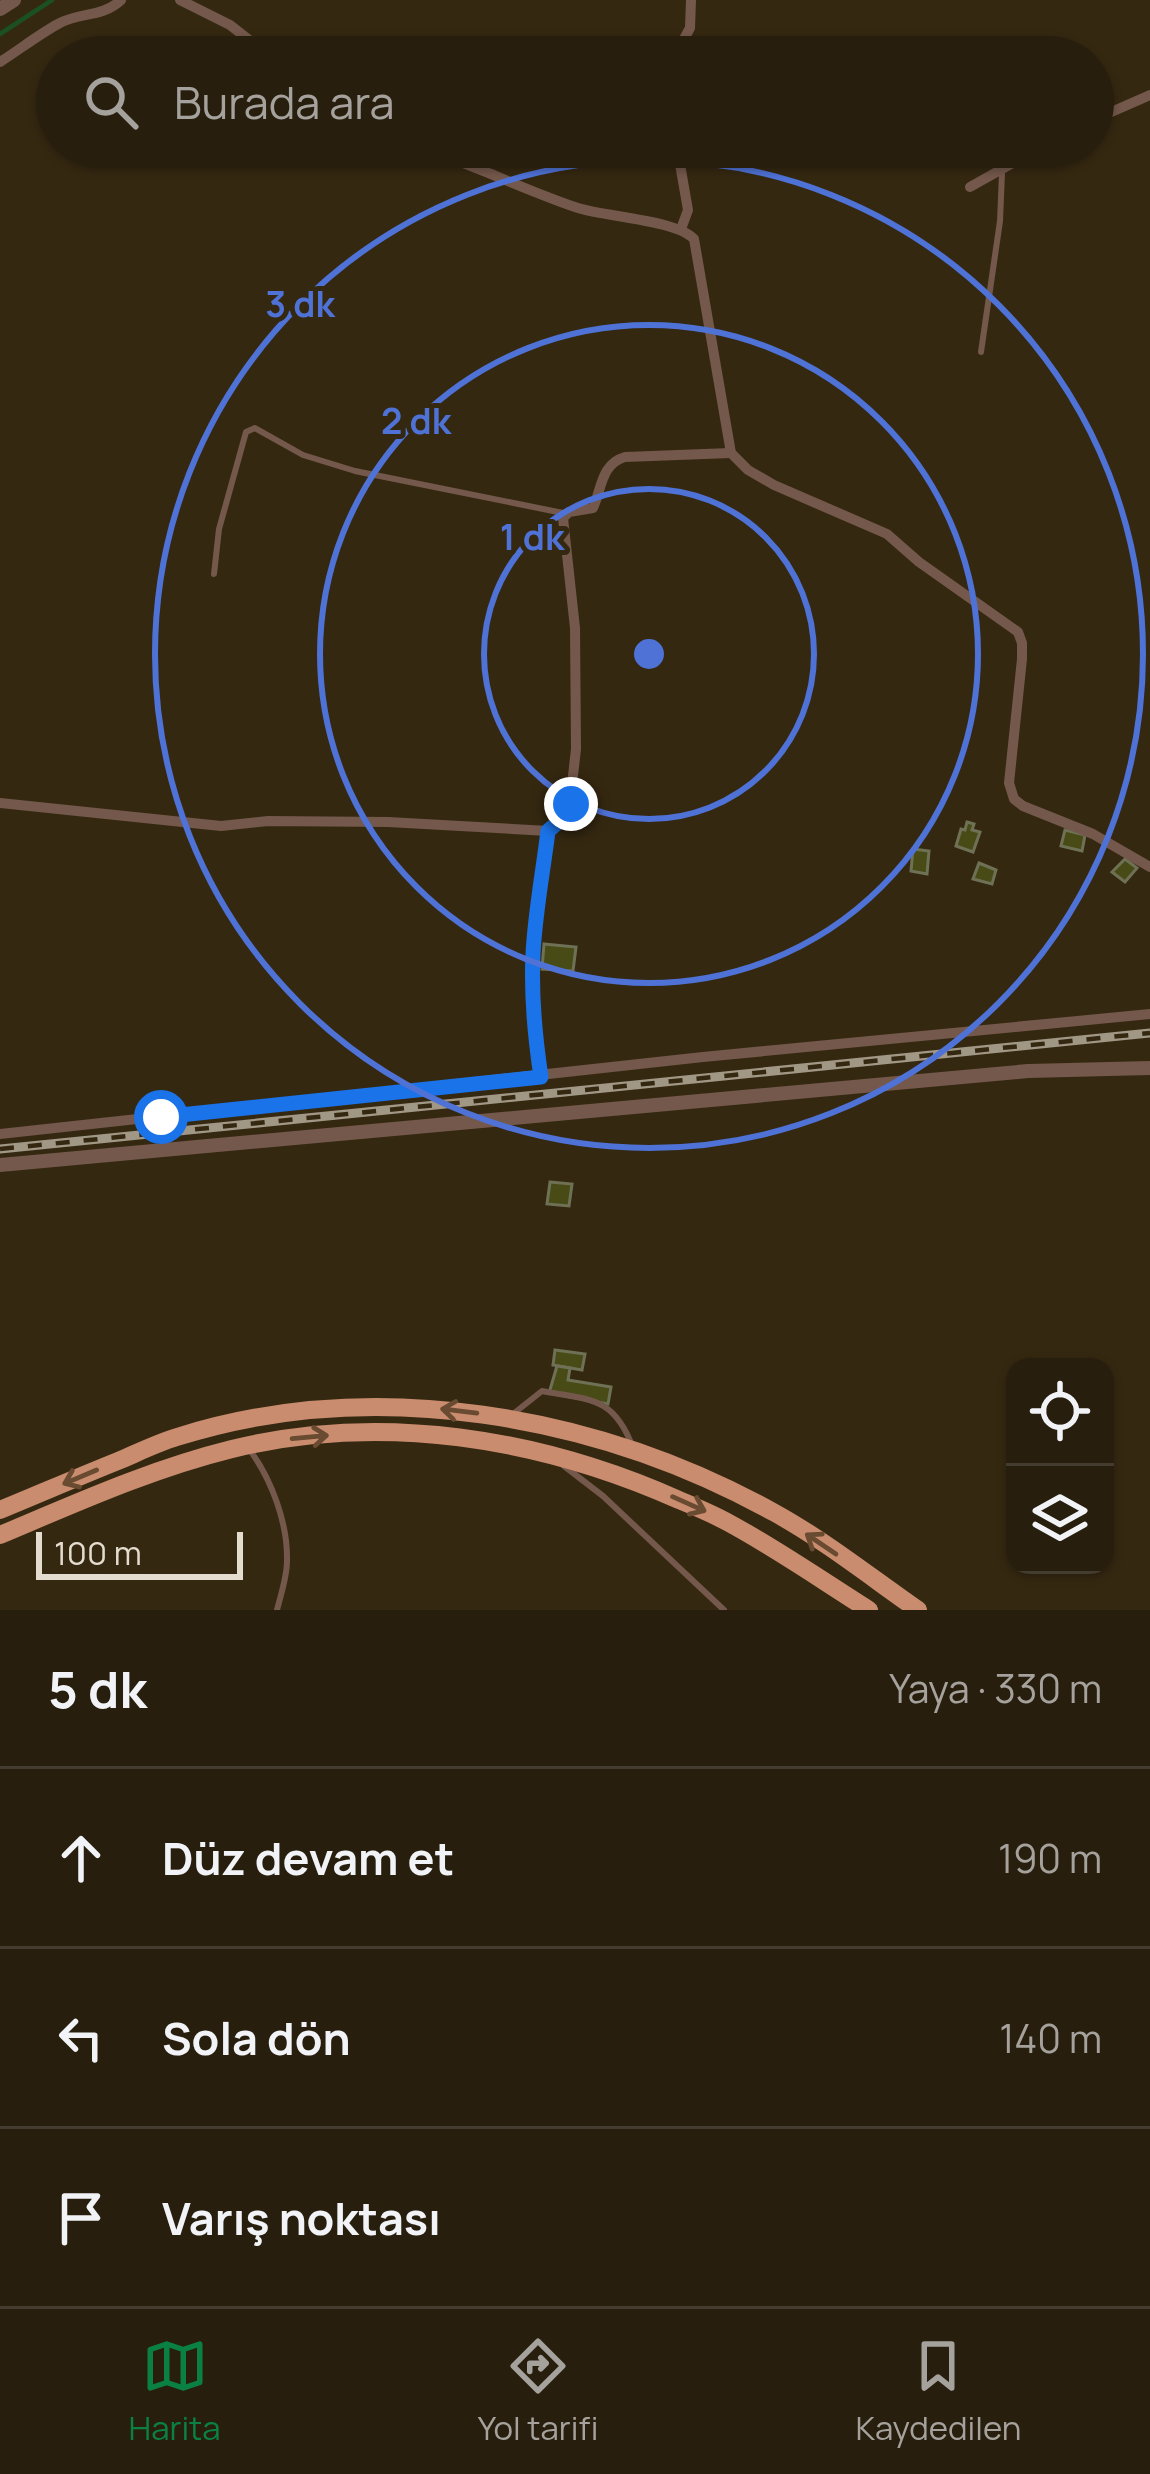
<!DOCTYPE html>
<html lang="tr">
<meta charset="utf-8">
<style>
body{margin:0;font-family:Manrope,sans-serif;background:#302716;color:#f1f3f6}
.controls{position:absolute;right:36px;bottom:36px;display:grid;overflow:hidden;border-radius:24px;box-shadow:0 3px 9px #0004}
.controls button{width:108px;height:108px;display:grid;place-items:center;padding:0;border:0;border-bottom:3px solid #443c2e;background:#281e0d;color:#f1f3f6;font:60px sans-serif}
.scale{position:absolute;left:36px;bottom:30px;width:207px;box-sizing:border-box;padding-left:12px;border:6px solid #e4dcce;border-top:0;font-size:33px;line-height:42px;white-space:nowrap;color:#e4dcce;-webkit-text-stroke:9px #352811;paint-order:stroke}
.stop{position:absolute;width:36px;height:36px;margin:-27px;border:9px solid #1a73e8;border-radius:50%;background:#fff}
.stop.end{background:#1a73e8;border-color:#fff;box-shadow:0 3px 12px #0008}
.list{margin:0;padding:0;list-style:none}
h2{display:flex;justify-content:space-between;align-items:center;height:156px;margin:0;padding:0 48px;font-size:51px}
h2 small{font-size:39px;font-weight:400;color:#a5a29d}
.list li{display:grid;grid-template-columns:78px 1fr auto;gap:36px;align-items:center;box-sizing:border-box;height:180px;padding:0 48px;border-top:3px solid #443c2e}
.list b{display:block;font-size:45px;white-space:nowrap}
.list em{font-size:39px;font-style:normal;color:#a5a29d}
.icon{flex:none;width:66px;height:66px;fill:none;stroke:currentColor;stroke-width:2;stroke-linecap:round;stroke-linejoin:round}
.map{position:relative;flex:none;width:1150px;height:1610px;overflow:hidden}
.search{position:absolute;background:#281e0d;box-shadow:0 3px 9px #0004;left:36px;right:36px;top:36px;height:132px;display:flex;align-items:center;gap:30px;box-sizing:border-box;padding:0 42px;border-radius:66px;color:#a5a29d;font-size:45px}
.sheet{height:696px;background:#281e0d}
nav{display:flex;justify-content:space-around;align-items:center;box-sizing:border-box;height:168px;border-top:3px solid #443c2e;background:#281e0d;font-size:33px;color:#a5a29d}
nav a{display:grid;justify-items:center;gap:6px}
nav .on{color:#0b8043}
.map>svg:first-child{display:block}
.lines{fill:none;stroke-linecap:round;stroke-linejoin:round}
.stream{stroke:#1b5022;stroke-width:4.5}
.building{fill:#484b15;stroke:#6e7155;stroke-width:3}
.service{stroke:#74584b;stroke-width:6}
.minor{stroke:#74584b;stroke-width:10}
.tertiary{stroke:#74584b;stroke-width:14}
.trunk{stroke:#ca8c6e;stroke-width:18}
.rail-casing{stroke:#a19785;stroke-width:9}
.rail{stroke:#352811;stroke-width:4.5;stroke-dasharray:14;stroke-linecap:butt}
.oneway{stroke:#694b32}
.route{stroke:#1a73e8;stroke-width:15}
.ring{fill:none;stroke:#4f72d6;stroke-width:6}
.centre{fill:#4f72d6;stroke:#352811;stroke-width:6}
.ring-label{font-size:36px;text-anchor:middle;font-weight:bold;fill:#4f72d6;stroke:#352811;stroke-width:10;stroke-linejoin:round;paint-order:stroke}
</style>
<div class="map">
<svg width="1150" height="1610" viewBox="0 0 1150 1610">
<rect width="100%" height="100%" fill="#352811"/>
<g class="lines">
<path class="stream" d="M0,34L52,0"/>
</g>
<g class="building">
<path d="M967,822L974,824L972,830L980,832L973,852L956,846L961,829L965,830Z"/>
<path d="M1065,830L1085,835L1082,851L1061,846Z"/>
<path d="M913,849L929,851L927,874L911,871Z"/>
<path d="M1125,859L1137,868L1125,882L1112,872Z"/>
<path d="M979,863L996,870L992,884L973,879Z"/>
<path d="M544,944L576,947L573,971L542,969Z"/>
<path d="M550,1182L572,1184L569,1206L547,1204Z"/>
<path d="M555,1350L585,1354L582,1370L553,1365Z"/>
<path d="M557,1366L570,1368L568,1380L611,1387L608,1404L549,1393Z"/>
</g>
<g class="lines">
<g class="service">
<path d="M981,352L1000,221L1002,173"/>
<path d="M214,574L219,529L246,432L255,428L303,455L355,471L563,513"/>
<path d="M513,1414L542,1391C590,1400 614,1396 633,1448"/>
<path d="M249,1449C271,1478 288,1523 287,1561C287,1577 281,1594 277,1610"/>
<path d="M564,1466L603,1496L724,1610"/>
</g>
<g class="minor">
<path d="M180,0L230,25L271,57"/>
<path d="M674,57L690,28L691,0"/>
<path d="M0,62C19,50 38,35 58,24C79,12 102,18 121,0"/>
<path d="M1093,120L1150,95"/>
<path d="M431,147C450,159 471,166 491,174C520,186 548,198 578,208C607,217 676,220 694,239L731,453L748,470L774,485L887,534L919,562L1018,632L1022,643V659L1009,783L1014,799L1023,806L1093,834L1150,867"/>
<path d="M677,147L688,210L681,229"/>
<path d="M970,187L1041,147"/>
<path d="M0,803L221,826L268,821L388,822L548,831"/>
<path d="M541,1077L536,1042L532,957L536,920L548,831L569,811L576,749L575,628L563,518L569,512L593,508C602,488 601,464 625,457L731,453"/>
<path d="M0,1134L703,1057L1150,1014"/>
</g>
<g class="tertiary">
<path d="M0,9L14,0"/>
<path d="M0,1165L1028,1071L1150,1068"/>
</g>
<g class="trunk">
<path d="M0,1510C39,1494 78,1477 118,1461C137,1453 157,1443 177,1437C373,1375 597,1414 775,1513C824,1540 872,1578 918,1610"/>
<path d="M0,1535C76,1503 151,1469 232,1449C381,1412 540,1438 679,1500C696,1507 713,1514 729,1523C777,1549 823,1581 869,1610"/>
</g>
<g class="rail-casing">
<path id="rail" d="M0,1149L1150,1033"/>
</g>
<use href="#rail" class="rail"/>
</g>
<defs><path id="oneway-shaft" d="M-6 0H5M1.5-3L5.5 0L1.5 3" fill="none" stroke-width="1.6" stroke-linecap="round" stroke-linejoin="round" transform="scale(3)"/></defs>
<g class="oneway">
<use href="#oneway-shaft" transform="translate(459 1411) rotate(-173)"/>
<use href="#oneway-shaft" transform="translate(310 1437) rotate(-5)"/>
<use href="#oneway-shaft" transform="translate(80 1477) rotate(157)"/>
<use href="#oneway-shaft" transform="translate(689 1504) rotate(24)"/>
<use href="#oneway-shaft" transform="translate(821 1544) rotate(-146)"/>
</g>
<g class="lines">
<path class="route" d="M161,1117L541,1077C535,1037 531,994 533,954C535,913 543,872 548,831L564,817L571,804"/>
</g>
<g class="ring">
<circle cx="649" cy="654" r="165"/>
<circle cx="649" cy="654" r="329"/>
<circle cx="649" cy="654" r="494"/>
</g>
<circle cx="649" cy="654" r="18" class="centre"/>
<g class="ring-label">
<text x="300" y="317">3 dk</text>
<text x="416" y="434">2 dk</text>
<text x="532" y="550">1 dk</text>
</g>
</svg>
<div class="controls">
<button><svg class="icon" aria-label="locate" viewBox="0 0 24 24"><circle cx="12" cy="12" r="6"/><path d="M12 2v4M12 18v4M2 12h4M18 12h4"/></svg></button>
<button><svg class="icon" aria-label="layers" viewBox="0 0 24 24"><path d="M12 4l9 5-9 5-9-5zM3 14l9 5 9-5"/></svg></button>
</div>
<div class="scale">100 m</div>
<div class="stop" style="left:161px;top:1117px"></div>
<div class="stop end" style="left:571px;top:804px"></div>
<div class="search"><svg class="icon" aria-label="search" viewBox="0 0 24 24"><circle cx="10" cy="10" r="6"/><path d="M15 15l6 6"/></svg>Burada ara</div>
</div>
<section class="sheet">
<h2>5 dk<small>Yaya · 330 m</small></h2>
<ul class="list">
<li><svg class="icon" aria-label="ahead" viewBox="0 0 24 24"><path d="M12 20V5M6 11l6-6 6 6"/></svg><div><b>Düz devam et</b></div><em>190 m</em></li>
<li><svg class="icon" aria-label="left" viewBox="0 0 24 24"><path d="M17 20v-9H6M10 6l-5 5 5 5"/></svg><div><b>Sola dön</b></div><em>140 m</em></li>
<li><svg class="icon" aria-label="arrive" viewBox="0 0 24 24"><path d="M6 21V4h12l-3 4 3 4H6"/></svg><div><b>Varış noktası</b></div></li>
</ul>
</section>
<nav>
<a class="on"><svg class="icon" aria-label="map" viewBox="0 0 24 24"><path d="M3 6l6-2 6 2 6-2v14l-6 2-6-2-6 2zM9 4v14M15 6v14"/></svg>Harita</a>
<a><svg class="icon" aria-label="directions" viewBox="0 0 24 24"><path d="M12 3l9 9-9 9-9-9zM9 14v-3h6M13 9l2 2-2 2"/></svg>Yol tarifi</a>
<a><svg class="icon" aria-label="saved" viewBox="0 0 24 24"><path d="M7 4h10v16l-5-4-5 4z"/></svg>Kaydedilen</a>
</nav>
